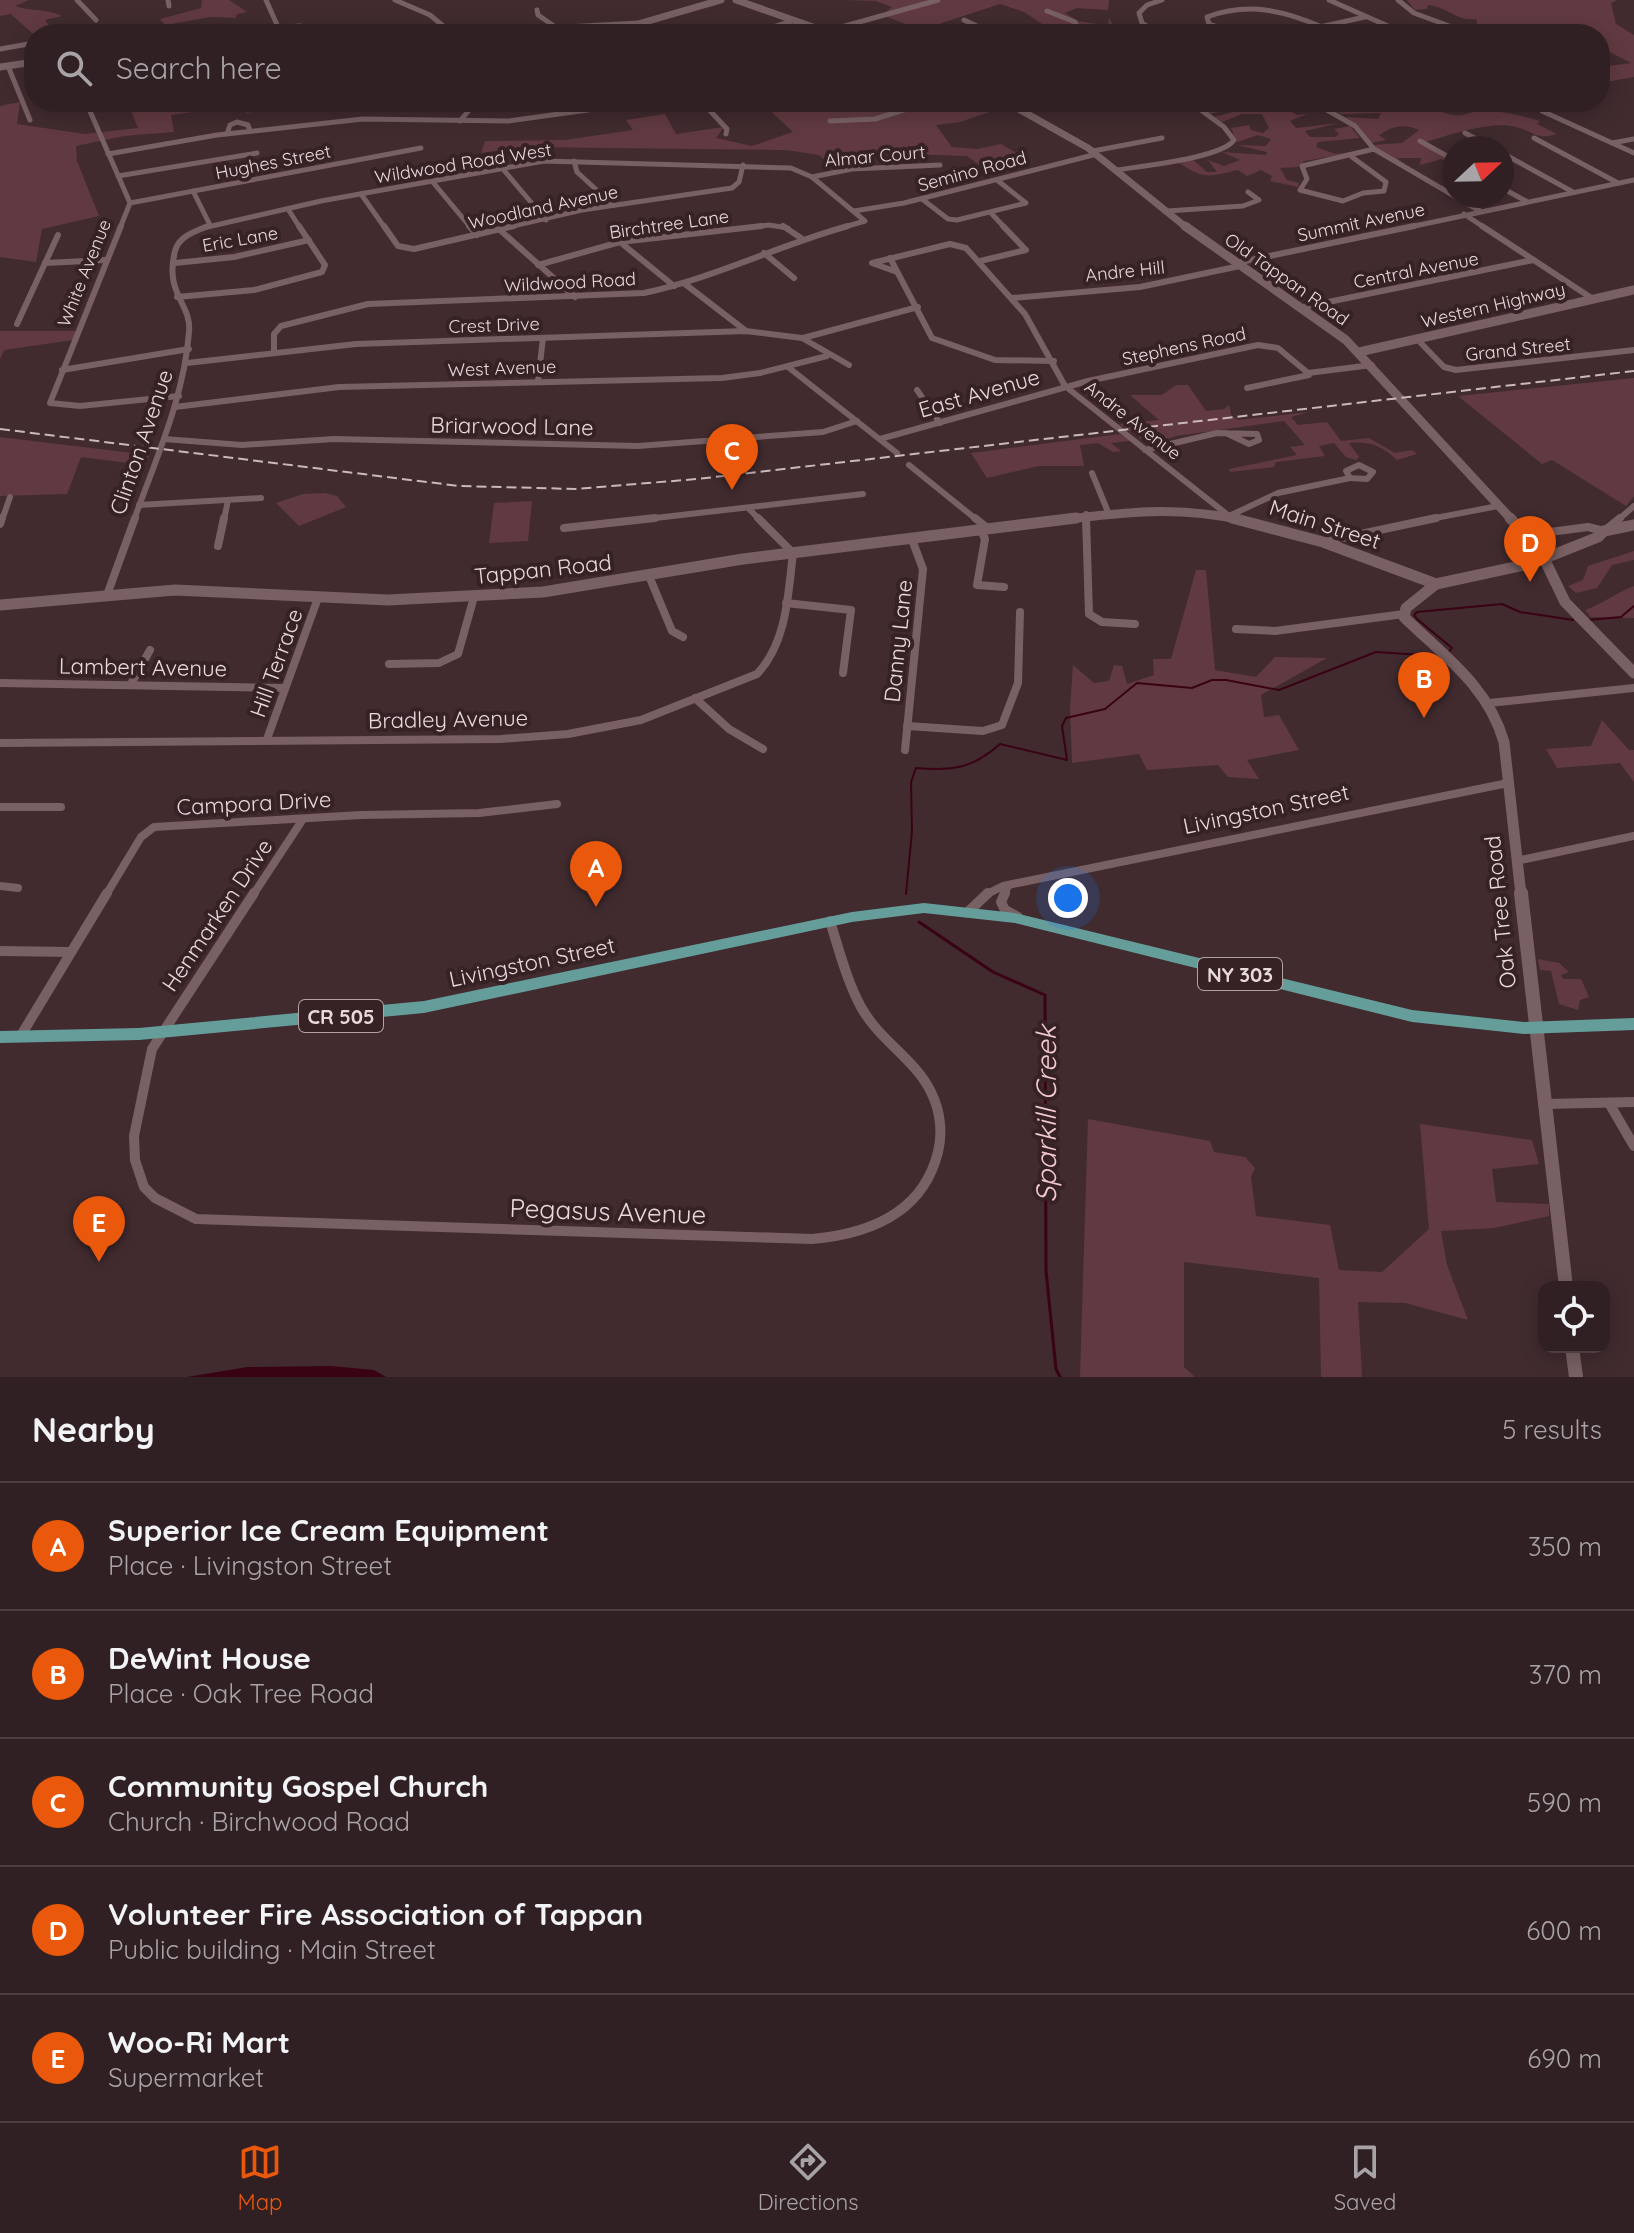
<!DOCTYPE html>
<meta charset="utf-8">
<style>
body{margin:0;font-family:Quicksand,sans-serif;background:#3d2d30;color:#f1f3f6}
.controls{position:absolute;right:24px;bottom:24px;display:grid;overflow:hidden;border-radius:16px;box-shadow:0 4px 20px #0003}
.controls button{width:72px;height:72px;display:grid;place-items:center;padding:0;border:0;border-bottom:2px solid #4c3e41;background:#312023;color:#f1f3f6;font:40px sans-serif}
.compass{position:absolute;left:1442px;top:136px;width:72px;height:72px;border-radius:50%;background:#312023;box-shadow:0 4px 20px #0003;rotate:68deg}
.you{position:absolute;left:1068px;top:898px;width:28px;height:28px;margin:-20px;border:6px solid #fff;border-radius:50%;background:#1a73e8;box-shadow:0 0 0 12px #1a73e833}
.badge{display:grid;place-items:center;width:52px;height:52px;border-radius:50%;background:#ea580c;color:#fff;font-size:26px;font-weight:700}
.pin{position:absolute;translate:-50% -66px;filter:drop-shadow(0 2px 4px #0008)}
.pin::after{content:'';position:absolute;top:42px;width:28px;height:24px;background:inherit;clip-path:polygon(0 0,100% 0,50% 100%)}
.list{margin:0;padding:0;list-style:none}
h2{display:flex;justify-content:space-between;align-items:center;height:104px;margin:0;padding:0 32px;font-size:34px}
h2 small{font-size:26px;font-weight:400;color:#a8a3a6}
.list li{display:grid;grid-template-columns:52px 1fr auto;gap:24px;align-items:center;box-sizing:border-box;height:128px;padding:0 32px;border-top:2px solid #4c3e41}
.list b{display:block;font-size:30px;white-space:nowrap}
.list p{margin:0;font-size:26px;white-space:nowrap;color:#a8a3a6}
.list em{font-size:26px;font-style:normal;color:#a8a3a6}
.icon{flex:none;width:44px;height:44px;fill:none;stroke:currentColor;stroke-width:2;stroke-linecap:round;stroke-linejoin:round}
.map{position:relative;flex:none;width:1634px;height:1377px;overflow:hidden}
.search{position:absolute;background:#312023;box-shadow:0 4px 20px #0003;left:24px;right:24px;top:24px;height:88px;display:flex;align-items:center;gap:20px;box-sizing:border-box;padding:0 28px;border-radius:32px;color:#a8a3a6;font-size:30px}
.sheet{height:744px;background:#312023}
nav{display:flex;justify-content:space-around;align-items:center;box-sizing:border-box;height:112px;border-top:2px solid #4c3e41;background:#312023;font-size:22px;color:#a8a3a6}
nav a{display:grid;justify-items:center;gap:4px}
nav .on{color:#ea580c}
.map>svg:first-child{display:block}
.green{fill:#613a41}
.water{fill:#390314}
.lines{fill:none;stroke-linecap:round;stroke-linejoin:round}
.stream-far1{stroke:#390314;stroke-width:2}
.stream{stroke:#390314;stroke-width:3}
.street-far3{stroke:#786063;stroke-width:5}
.street-far2{stroke:#786063;stroke-width:6}
.street-far1{stroke:#786063;stroke-width:8}
.street{stroke:#786063;stroke-width:10}
.secondary-far3{stroke:#786063;stroke-width:7}
.secondary-far2{stroke:#786063;stroke-width:9}
.secondary-far1{stroke:#786063;stroke-width:11}
.secondary{stroke:#786063;stroke-width:14}
.primary{fill:#659d9b;fill-rule:evenodd}
.rail{stroke:#c9b9bb;stroke-width:2;stroke-dasharray:10 5;stroke-linecap:butt}
.labels{text-anchor:middle;dominant-baseline:central;stroke-width:8;stroke-linejoin:round;paint-order:stroke}
.far-street-label{font-size:18px;fill:#e8d9db;stroke:#362225}
.shield{fill:#362225;stroke:#b3a2a4;stroke-width:2}
.shield-label{font-size:20px;font-weight:bold;fill:#e8d9db}
.street-label{font-size:22px;fill:#e8d9db;stroke:#362225}
.near-street-label{font-size:26px;fill:#e8d9db;stroke:#362225}
.near-water-label{font-size:28px;font-style:italic;fill:#f2cad0;stroke:#362225}
</style>
<div class="map">
<svg width="1634" height="1377" viewBox="0 0 1634 1377">
<rect width="100%" height="100%" fill="#412b2f"/>
<g class="green">
<path d="M0,0H29L15,6C31,12 47,8 62,16L45,20L55,34L34,35L11,14L0,16Z"/>
<path d="M202,0H229L247,12L237,14L236,18L211,17L165,25L160,19L201,8Z"/>
<path d="M845,0H1109L1108,10L1077,8L1065,13L1078,21L1108,26L1109,18L1114,27L1129,34H1081L1080,26L1042,24L1024,12L1000,4L921,30L882,15L892,7L876,1Z"/>
<path d="M1407,0H1617L1611,3L1616,24L1634,35V77L1600,83V67L1631,63L1600,47V34L1546,33L1534,28L1508,31L1477,24L1476,19C1455,21 1450,8 1429,5L1426,9L1415,10Z"/>
<path d="M20,102L17,124L85,134L138,128L130,108L120,105L127,102H338L246,113L242,105L171,115L174,132L124,136L76,146L77,161L99,216L42,229L36,262L0,257V106Z"/>
<path d="M761,102H994L1004,107L960,122L936,125L952,147L977,149L1001,144L1023,157L982,167L967,156L869,153L838,171L819,155L786,150L522,147L481,153L485,141L565,140L633,130L626,120L665,114L676,134L724,127L716,138L752,146L793,132Z"/>
<path d="M1193,102H1267L1274,107L1304,102L1286,109L1297,115L1307,114L1290,121L1296,128L1340,123L1305,131L1310,137H1335L1339,134L1334,129L1350,126L1360,138L1318,142L1316,147L1335,154L1361,151L1305,161L1297,167L1280,168L1287,180L1299,183L1298,187L1270,181L1272,176L1261,170L1247,176L1238,170C1206,177 1205,180 1176,161L1191,158L1207,172H1217L1208,160L1224,166L1240,160L1222,152L1266,155L1267,152L1237,145L1266,146L1271,139L1258,135L1237,142L1231,128L1249,125L1251,130L1263,133L1269,128L1262,114H1242L1222,122L1214,117L1240,110L1220,107L1225,111L1209,114Z"/>
<path d="M1369,102H1454L1445,104L1442,112C1464,120 1465,111 1485,111C1503,111 1524,116 1540,121L1537,124L1557,134C1534,140 1536,132 1516,127C1492,120 1446,136 1423,143L1454,162V172L1449,173L1441,168L1453,165L1442,159L1420,165L1421,158H1397L1404,164L1371,145L1402,143L1419,130C1404,123 1393,126 1379,135L1386,140L1371,143L1346,117L1378,119L1381,113L1342,114L1327,107L1370,106Z"/>
<path d="M0,331H78L73,340L4,350L0,359Z"/>
<path d="M1634,378V496L1626,506L1552,460L1542,464L1458,396Z"/>
<path d="M1176,385H1188L1206,411L1224,409L1229,405L1231,415L1238,420L1309,412L1291,417L1298,425L1327,422L1341,441L1369,438L1395,453L1412,450L1417,454L1397,460C1381,446 1371,441 1349,443L1359,457L1356,460L1346,457L1334,443L1319,446L1325,456L1276,462L1274,467L1230,472L1229,469L1297,455L1290,447L1305,445L1284,421L1176,436L1150,445L1119,424L1159,420L1130,395H1162Z"/>
<path d="M1120,434L1130,441L1111,443L1121,451L1113,452L1098,443L1080,445L1084,466H1039L987,478L971,453Z"/>
<path d="M0,437L149,455L145,465L81,457L67,494L0,496Z"/>
<path d="M325,493L337,496L346,507L299,526L276,503L303,494Z"/>
<path d="M532,501L528,541L489,543L494,503Z"/>
<path d="M1634,551V560L1612,565L1597,588L1576,593L1568,586L1583,580L1588,566Z"/>
<path d="M1196,570H1206L1215,670L1256,677L1275,657L1327,658L1261,695L1264,717L1279,715L1299,750L1247,760L1259,779L1228,777L1218,765L1147,770L1139,754L1072,763L1070,709L1073,665L1094,683L1109,681L1114,665L1122,666L1127,684L1154,675L1153,659H1171Z"/>
<path d="M1634,586V618L1591,617L1585,610C1603,604 1617,592 1634,586Z"/>
<path d="M1602,720L1629,750H1634V782L1620,763L1557,768L1546,749L1591,746Z"/>
<path d="M1538,959L1559,963L1569,972L1561,975L1563,979H1581L1589,997L1580,1000L1578,1010L1559,1004L1551,971L1540,970Z"/>
<path d="M1088,1119L1210,1141L1214,1152L1245,1157L1255,1168L1251,1177L1256,1216L1330,1225L1339,1270L1382,1272L1429,1229L1420,1124L1532,1140L1539,1164L1492,1169L1496,1202L1549,1204V1216L1494,1228L1441,1231L1447,1265L1468,1320L1405,1303L1358,1302L1362,1377H1321L1319,1278L1184,1262V1367L1195,1377H1080Z"/>
</g>
<path class="water" d="M331,1366L374,1370L386,1377H187L247,1367Z"/>
<g class="lines">
<g class="stream-far1">
<path d="M1588,620L1621,617L1634,606"/>
<path d="M1448,653L1452,648L1417,619L1414,615L1417,612L1502,604L1520,612L1573,620"/>
<path d="M906,894L912,831L911,782L916,768C952,771 972,769 1000,744L1067,760L1062,726L1066,718L1105,709L1137,683L1192,688L1212,680H1226L1279,690L1376,652L1438,656"/>
</g>
<path class="stream" d="M919,922L993,972L1045,995L1046,1271L1056,1369L1060,1377"/>
<g class="street-far3">
<path d="M77,0L96,20"/>
<path d="M168,0L169,6"/>
<path d="M266,0L278,27"/>
<path d="M395,0L430,15L453,34"/>
<path d="M1329,0L1406,34"/>
<path d="M1398,0L1414,13L1471,34"/>
<path d="M537,10L538,15L557,28"/>
<path d="M1047,11L1075,22L1078,29L1073,34"/>
<path d="M964,20L994,34"/>
<path d="M827,31L938,0"/>
<path d="M751,34L795,20"/>
<path d="M1159,34L1142,23L1139,13L1147,5L1162,0"/>
<path d="M1239,34L1209,24L1207,17C1248,2 1283,10 1322,27"/>
<path d="M1288,34L1365,17"/>
<path d="M0,49L34,43"/>
<path d="M8,66L30,120"/>
<path d="M86,102L130,203L120,228"/>
<path d="M702,102L727,129L726,134"/>
<path d="M1137,102L1154,109L1191,104"/>
<path d="M1313,102L1355,126L1374,149L1480,211"/>
<path d="M1558,102L1542,111L1634,153"/>
<path d="M460,121L476,102"/>
<path d="M830,121L875,119L929,102"/>
<path d="M1465,133L1493,148"/>
<path d="M227,134L230,125L237,122L248,125L250,131"/>
<path d="M1534,138L1618,183"/>
<path d="M1420,141L1454,160"/>
<path d="M1612,143L1634,139"/>
<path d="M1093,151L1162,138"/>
<path d="M1502,153L1573,192"/>
<path d="M108,154L217,135L363,119L508,121L646,102"/>
<path d="M1352,157L1386,182L1384,191L1363,193L1343,201L1300,190L1307,179L1302,166L1374,149"/>
<path d="M574,161L577,172L613,205"/>
<path d="M502,168L546,220"/>
<path d="M1117,170C1141,166 1222,158 1234,140L1224,127L1190,102"/>
<path d="M118,176L257,153"/>
<path d="M812,177L852,169L940,165"/>
<path d="M432,181L471,228"/>
<path d="M1502,188L1526,201"/>
<path d="M193,191L210,225"/>
<path d="M361,194L385,228"/>
<path d="M922,199L948,219L957,220L1026,203L997,180"/>
<path d="M130,203L421,148"/>
<path d="M288,209L300,228"/>
<path d="M854,211L904,203L1097,154"/>
<path d="M1167,211L1243,206L1259,200L1248,192"/>
<path d="M991,213L1005,228"/>
<path d="M1464,214L1485,228"/>
<path d="M203,228L321,201L544,161L791,168L812,177L865,221L841,228"/>
<path d="M505,228L582,210L732,188L739,182L743,165"/>
<path d="M744,228L769,225L788,228"/>
<path d="M1405,228L1634,180"/>
</g>
<g class="street-far2">
<path d="M121,226L50,403L80,406L179,396"/>
<path d="M384,226L398,246L414,249L514,226"/>
<path d="M469,226L477,235"/>
<path d="M783,226L801,238"/>
<path d="M1482,226L1593,299"/>
<path d="M500,230L575,297"/>
<path d="M620,242L674,286"/>
<path d="M764,253L794,278"/>
<path d="M890,258L932,338L995,360L1054,361"/>
<path d="M980,261L1026,250L1003,226"/>
<path d="M45,263L106,260"/>
<path d="M175,263L234,257L309,240"/>
<path d="M1236,263L1414,226"/>
<path d="M538,265L620,242L762,226"/>
<path d="M897,272L872,263L950,244L966,248L1025,314L1065,386L1229,516L1278,493L1350,478"/>
<path d="M685,284L746,331"/>
<path d="M177,297L254,290L322,272L325,265L299,226"/>
<path d="M1012,298L1140,287L1240,266"/>
<path d="M1304,307L1533,260"/>
<path d="M17,324L58,235"/>
<path d="M803,338L918,307"/>
<path d="M1417,339L1444,367L1456,370L1634,350"/>
<path d="M274,352V334L281,326L368,304L644,293C714,278 779,245 848,226"/>
<path d="M187,363L356,344L746,331L802,338L849,365"/>
<path d="M788,367L897,453"/>
<path d="M62,370L189,349"/>
<path d="M538,381L543,338"/>
<path d="M1247,388L1309,375"/>
<path d="M917,390L940,423"/>
<path d="M175,407L339,387L722,378L760,373L827,356"/>
<path d="M164,439L242,445L334,439L638,446L823,432L857,421"/>
<path d="M880,439L1088,381L1258,345L1278,348L1308,373L1372,365"/>
<path d="M1145,450L1217,433L1257,434L1259,440L1249,444L1226,433"/>
<path d="M909,465L977,520"/>
<path d="M1359,465L1373,472L1367,479L1350,478L1346,471Z"/>
<path d="M1092,473L1108,512"/>
<path d="M139,505L261,498"/>
<path d="M749,509L760,520"/>
<path d="M1086,514V520"/>
<path d="M2,520L10,497"/>
<path d="M134,520C156,458 184,398 189,332C192,304 164,294 175,251C179,236 196,231 208,226"/>
<path d="M224,520L228,500"/>
<path d="M638,520L863,494"/>
<path d="M1425,520L1498,506"/>
<path d="M1618,520L1634,506"/>
</g>
<g class="street-far1">
<path d="M975,518L985,526"/>
<path d="M1086,518L1089,614L1102,622L1135,624"/>
<path d="M0,524L2,518"/>
<path d="M564,528L655,518"/>
<path d="M980,528L985,539L977,585L1004,587"/>
<path d="M1527,535L1588,527L1604,531L1620,518"/>
<path d="M1323,542L1436,518"/>
<path d="M218,546L224,518"/>
<path d="M649,576L672,631L683,637"/>
<path d="M107,595L135,518"/>
<path d="M786,603L851,610L843,673"/>
<path d="M1236,629L1275,631L1404,614"/>
<path d="M389,664L439,663L458,654L474,597"/>
<path d="M0,683L285,688"/>
<path d="M131,684L150,650"/>
<path d="M695,698L729,729L763,749"/>
<path d="M1489,703L1634,688"/>
<path d="M907,726L983,731L1002,725L1018,683L1020,612"/>
<path d="M267,739L318,598"/>
<path d="M0,743L501,739L568,734L641,720L757,674C787,643 788,594 793,553L758,518"/>
<path d="M905,750L923,569L911,537"/>
<path d="M0,807H61"/>
<path d="M1516,861L1634,836"/>
<path d="M0,886L18,888"/>
<path d="M106,895L141,837L154,827L361,815L479,813L557,804"/>
<path d="M253,895L303,819"/>
<path d="M985,895L1003,886L1508,783"/>
<path d="M1004,895L1008,886"/>
</g>
<g class="street">
<path d="M254,893L152,1049L134,1136L135,1160L144,1187L155,1198L196,1219L812,1239C869,1234 923,1213 938,1152C943,1132 940,1110 931,1092C915,1059 879,1040 861,1007C847,981 839,950 830,921"/>
<path d="M1005,893L1001,902L1005,910L1018,917"/>
<path d="M969,911L988,893"/>
<path d="M0,951L71,952"/>
<path d="M20,1037L107,893"/>
<path d="M1609,1103L1634,1146"/>
<path d="M1546,1104L1634,1102"/>
</g>
<g class="secondary-far3">
<path d="M736,0L833,34"/>
<path d="M228,34L299,27L348,34"/>
<path d="M461,34L638,24L721,0"/>
<path d="M0,67L34,62"/>
<path d="M1006,102L1088,148L1187,228"/>
</g>
<g class="secondary-far2">
<path d="M1185,226L1346,340L1512,520"/>
<path d="M1359,352L1634,290"/>
<path d="M1060,520C1125,512 1177,506 1241,520"/>
</g>
<g class="secondary-far1">
<path d="M1232,518L1323,542L1436,584L1533,563L1598,537L1604,531L1634,525"/>
<path d="M1510,518L1540,550L1565,602L1634,673"/>
<path d="M1436,584L1406,608L1404,617C1444,656 1488,686 1504,742L1521,895"/>
<path d="M0,605L175,590L388,600L543,592L743,559L1076,518"/>
</g>
<g class="secondary">
<path d="M1521,893L1566,1287"/>
<path d="M1572,1347L1576,1377"/>
</g>
<path class="primary" d="M924,903L1015,913L1412,1010L1524,1022L1634,1018V1030L1524,1034L1412,1022L1015,923L924,913L852,922L424,1013L139,1040L0,1043V1031L139,1028L424,1001L852,912Z"/>
<path class="rail" d="M0,429L459,486L576,489L697,479L1634,371"/>
</g>
<g class="labels">
<g class="far-street-label">
<text transform="translate(875 156) rotate(-5)">Almar Court</text>
<text transform="translate(273 162) rotate(-11)">Hughes Street</text>
<text transform="translate(463 163) rotate(-9)">Wildwood Road West</text>
<text transform="translate(972 171) rotate(-15)">Semino Road</text>
<text transform="translate(543 207) rotate(-12)">Woodland Avenue</text>
<text transform="translate(1361 222) rotate(-12)">Summit Avenue</text>
<text transform="translate(669 224) rotate(-8)">Birchtree Lane</text>
<text transform="translate(240 239) rotate(-10)">Eric Lane</text>
<text transform="translate(1416 270) rotate(-11)">Central Avenue</text>
<text transform="translate(1125 271) rotate(-6)">Andre Hill</text>
<text transform="translate(84 273) rotate(-68)">White Avenue</text>
<text transform="translate(1287 279) rotate(35)">Old Tappan Road</text>
<text transform="translate(570 282) rotate(-3)">Wildwood Road</text>
<text transform="translate(1493 305) rotate(-13)">Western Highway</text>
<text transform="translate(494 325) rotate(-2)">Crest Drive</text>
<text transform="translate(1184 346) rotate(-12)">Stephens Road</text>
<text transform="translate(1518 349) rotate(-6)">Grand Street</text>
<text transform="translate(502 368) rotate(-2)">West Avenue</text>
<text transform="translate(1133 420) rotate(38)">Andre Avenue</text>
</g>
<g class="shield">
<rect x="1198" y="958" width="84" height="32" rx="6"/>
<rect x="299" y="1000" width="84" height="32" rx="6"/>
</g>
<g class="shield-label">
<text x="1240" y="974">NY 303</text>
<text x="341" y="1016">CR 505</text>
</g>
<g class="street-label">
<text transform="translate(979 393) rotate(-16)">East Avenue</text>
<text transform="translate(512 426) rotate(1)">Briarwood Lane</text>
<text transform="translate(141 442) rotate(-71)">Clinton Avenue</text>
<text transform="translate(1325 524) rotate(18)">Main Street</text>
<text transform="translate(543 569) rotate(-6)">Tappan Road</text>
<text transform="translate(898 641) rotate(-84)">Danny Lane</text>
<text transform="translate(276 663) rotate(-70)">Hill Terrace</text>
<text transform="translate(143 667) rotate(1)">Lambert Avenue</text>
<text transform="translate(448 719) rotate(-1)">Bradley Avenue</text>
<text transform="translate(254 803) rotate(-3)">Campora Drive</text>
<text transform="translate(1266 809) rotate(-12)">Livingston Street</text>
<text transform="translate(1500 912) rotate(-96)">Oak Tree Road</text>
<text transform="translate(217 915) rotate(-56)">Henmarken Drive</text>
<text transform="translate(532 962) rotate(-12)">Livingston Street</text>
</g>
<g class="near-street-label">
<text transform="translate(608 1211) rotate(2)">Pegasus Avenue</text>
</g>
<g class="near-water-label">
<text transform="translate(1045 1114) rotate(-90)">Sparkill Creek</text>
</g>
</g>
</svg>
<div class="controls">
<button><svg class="icon" aria-label="locate" viewBox="0 0 24 24"><circle cx="12" cy="12" r="6"/><path d="M12 2v4M12 18v4M2 12h4M18 12h4"/></svg></button>
</div>
<svg class="compass" viewBox="-18 -18 36 36"><path d="M0-13l5 13h-10z" fill="#e53935"/><path d="M0 13l5-13h-10z" fill="#a8a3a6"/></svg>
<div class="you"></div>
<div class="pin badge" style="left:596px;top:907px">A</div>
<div class="pin badge" style="left:1424px;top:718px">B</div>
<div class="pin badge" style="left:732px;top:490px">C</div>
<div class="pin badge" style="left:1530px;top:582px">D</div>
<div class="pin badge" style="left:99px;top:1262px">E</div>
<div class="search"><svg class="icon" aria-label="search" viewBox="0 0 24 24"><circle cx="10" cy="10" r="6"/><path d="M15 15l6 6"/></svg>Search here</div>
</div>
<section class="sheet">
<h2>Nearby<small>5 results</small></h2>
<ul class="list">
<li><span class="badge">A</span><div><b>Superior Ice Cream Equipment</b><p>Place · Livingston Street</p></div><em>350 m</em></li>
<li><span class="badge">B</span><div><b>DeWint House</b><p>Place · Oak Tree Road</p></div><em>370 m</em></li>
<li><span class="badge">C</span><div><b>Community Gospel Church</b><p>Church · Birchwood Road</p></div><em>590 m</em></li>
<li><span class="badge">D</span><div><b>Volunteer Fire Association of Tappan</b><p>Public building · Main Street</p></div><em>600 m</em></li>
<li><span class="badge">E</span><div><b>Woo-Ri Mart</b><p>Supermarket</p></div><em>690 m</em></li>
</ul>
</section>
<nav>
<a class="on"><svg class="icon" aria-label="map" viewBox="0 0 24 24"><path d="M3 6l6-2 6 2 6-2v14l-6 2-6-2-6 2zM9 4v14M15 6v14"/></svg>Map</a>
<a><svg class="icon" aria-label="directions" viewBox="0 0 24 24"><path d="M12 3l9 9-9 9-9-9zM9 14v-3h6M13 9l2 2-2 2"/></svg>Directions</a>
<a><svg class="icon" aria-label="saved" viewBox="0 0 24 24"><path d="M7 4h10v16l-5-4-5 4z"/></svg>Saved</a>
</nav>
